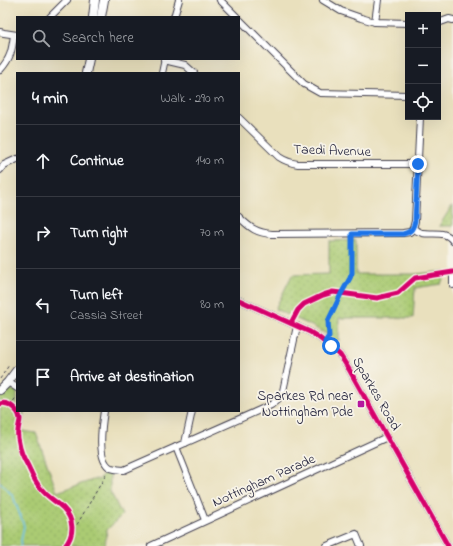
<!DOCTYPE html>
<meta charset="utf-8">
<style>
body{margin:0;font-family:"Indie Flower",sans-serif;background:#20242c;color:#f1f3f6}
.controls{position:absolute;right:12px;top:12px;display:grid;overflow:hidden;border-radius:0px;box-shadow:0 4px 16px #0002}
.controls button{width:36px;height:36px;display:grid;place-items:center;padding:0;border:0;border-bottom:1px solid #363941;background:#171b24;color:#f1f3f6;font:20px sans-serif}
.stop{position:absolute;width:12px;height:12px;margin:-9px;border:3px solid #1a73e8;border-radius:50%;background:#fff}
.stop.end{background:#1a73e8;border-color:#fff;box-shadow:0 1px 4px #0008}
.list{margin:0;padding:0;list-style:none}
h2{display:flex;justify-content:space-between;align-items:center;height:52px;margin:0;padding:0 16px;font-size:17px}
h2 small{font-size:13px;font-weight:400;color:#9ea1a6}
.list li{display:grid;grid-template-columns:26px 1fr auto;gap:12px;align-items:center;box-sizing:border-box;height:72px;padding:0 16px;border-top:1px solid #363941}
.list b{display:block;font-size:15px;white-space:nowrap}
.list p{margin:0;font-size:13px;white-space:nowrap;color:#9ea1a6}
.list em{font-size:13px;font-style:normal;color:#9ea1a6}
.icon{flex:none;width:22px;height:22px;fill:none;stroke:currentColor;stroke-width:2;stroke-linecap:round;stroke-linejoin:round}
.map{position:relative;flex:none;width:453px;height:546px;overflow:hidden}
.search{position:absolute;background:#171b24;box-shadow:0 4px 16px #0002;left:16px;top:16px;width:224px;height:44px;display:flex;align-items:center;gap:10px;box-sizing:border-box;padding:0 14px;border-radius:0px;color:#9ea1a6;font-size:15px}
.panel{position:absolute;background:#171b24;box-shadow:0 4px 16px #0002;left:16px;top:72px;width:224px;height:340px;border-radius:0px}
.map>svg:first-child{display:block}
.green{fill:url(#green-dots);stroke:#667657}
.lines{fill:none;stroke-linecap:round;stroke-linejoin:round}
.stream{stroke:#6dc3ea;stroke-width:1.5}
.minor-casing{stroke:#403e4e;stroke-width:8}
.major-casing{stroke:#403e4e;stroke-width:10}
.path{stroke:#403e4e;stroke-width:1;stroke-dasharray:3 3;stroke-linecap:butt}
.minor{stroke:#fff;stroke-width:6}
.major{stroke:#fff;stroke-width:8}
.cycleway-casing{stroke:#f7f3e8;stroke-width:8}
.cycleway{stroke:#d6006c;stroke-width:5}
.route{stroke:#1a73e8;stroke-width:5}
.poi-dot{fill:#b5179e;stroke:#f7f3e8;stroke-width:1.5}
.labels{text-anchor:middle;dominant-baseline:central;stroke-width:3.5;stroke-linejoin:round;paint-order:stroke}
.street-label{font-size:14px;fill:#22223b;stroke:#f7f3e8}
.poi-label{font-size:14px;fill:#22223b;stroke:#f7f3e8;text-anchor:end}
</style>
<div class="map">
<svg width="453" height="546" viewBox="0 0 453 546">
<defs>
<pattern id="green-dots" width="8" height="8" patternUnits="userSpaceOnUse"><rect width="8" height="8" fill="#aacb73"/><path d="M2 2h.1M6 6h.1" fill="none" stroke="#92ae64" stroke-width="1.8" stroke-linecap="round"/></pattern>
</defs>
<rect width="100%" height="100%" fill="#f7f3e8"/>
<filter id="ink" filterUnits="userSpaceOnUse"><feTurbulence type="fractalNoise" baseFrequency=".025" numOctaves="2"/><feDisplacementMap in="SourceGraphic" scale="8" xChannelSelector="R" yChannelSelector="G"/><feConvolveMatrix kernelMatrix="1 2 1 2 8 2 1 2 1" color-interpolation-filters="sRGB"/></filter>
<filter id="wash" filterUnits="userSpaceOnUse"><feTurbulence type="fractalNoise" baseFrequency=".012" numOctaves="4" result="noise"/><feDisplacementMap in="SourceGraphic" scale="16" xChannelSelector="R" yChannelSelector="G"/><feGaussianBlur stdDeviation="0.9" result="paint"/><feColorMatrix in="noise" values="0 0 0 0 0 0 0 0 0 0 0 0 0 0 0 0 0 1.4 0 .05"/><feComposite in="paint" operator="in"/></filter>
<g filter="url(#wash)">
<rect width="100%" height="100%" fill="#e9e0bd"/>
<g class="green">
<path d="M452,206H453V226H439Z"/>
<path d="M356,240V274H416L446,271L441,284L415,288L413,318H339V341L312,326L275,309L292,275L329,274V241Z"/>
<path d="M10,389L17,392V411H24L22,431L36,433L57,492L96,479L99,480L106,470L110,473V491L122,515L107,530L105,546H0V398Z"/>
</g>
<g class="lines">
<path class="stream" d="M0,482L13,496L24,526L20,546"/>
</g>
</g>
<g filter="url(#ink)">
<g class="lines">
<g class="minor-casing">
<g id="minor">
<path d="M220,0L237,17"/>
<path d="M323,0L341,11L361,18L375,22"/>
<path d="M378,0L375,22L408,23"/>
<path d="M50,17L67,0"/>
<path d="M174,17L179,0"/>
<path d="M239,19L304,84L320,93L408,95"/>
<path d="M438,23L449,19L453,20"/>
<path d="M0,32L4,33L17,35"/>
<path d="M164,60L185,65L194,73"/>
<path d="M0,70C11,58 12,50 14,35"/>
<path d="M162,73L165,59"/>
<path d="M239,118L279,157C285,161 291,163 298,164H418"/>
<path d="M0,170L4,165L17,159"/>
<path d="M239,217C250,228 257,233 272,234L403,233L410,232L413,229"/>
<path d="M413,229L415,221L420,117"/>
<path d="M413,229C416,230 419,232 422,233C433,235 446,230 453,241"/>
<path d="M453,285V274"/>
<path d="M239,300L310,332L318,337L331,347L340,355L350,371L448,546"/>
<path d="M8,382L17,388"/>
<path d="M104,411C102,424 96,461 111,468C115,469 120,470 124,470L271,405L278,399L283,391L297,326"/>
<path d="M185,443L192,411"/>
<path d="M176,447L205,520"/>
<path d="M151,546L387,437"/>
<path d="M327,546L356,534L361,546"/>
</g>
</g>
<g class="major-casing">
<g id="major">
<path d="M93,17L95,0"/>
<path d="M101,17L104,0"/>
<path d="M86,73L89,59"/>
<path d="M0,390L8,382L17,370"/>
</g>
</g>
<g class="path">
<path d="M328,336V321L341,294L352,275V239"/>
<path d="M0,379L9,365"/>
<path d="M10,406L17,396"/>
<path d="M71,535L107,473"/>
</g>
<use href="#minor" class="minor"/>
<use href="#major" class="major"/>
<g class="cycleway-casing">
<g id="cycleway">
<path d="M239,300L310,332L318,337L331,347L340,355L350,371L448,546"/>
<path d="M291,323L298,310L304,304L323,295L333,292L377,298L398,293L415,278L453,272"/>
<path d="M0,404C8,401 19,410 20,419C20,423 18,427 18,431C17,435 18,439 19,443C20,451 24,459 28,466C32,475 36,485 44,492C49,498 57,502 63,508C74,519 75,534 65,546"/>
</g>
</g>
<use href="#cycleway" class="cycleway"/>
</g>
</g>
<g class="lines" filter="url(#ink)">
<path class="route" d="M331,346L325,342L329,336L328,321L341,294L350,278L352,273V234H403C411,232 413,229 415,221L418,164"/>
</g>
<rect class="poi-dot" x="357" y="400" width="8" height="8" rx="2"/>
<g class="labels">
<g class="street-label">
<text transform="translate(332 151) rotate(2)">Taedi Avenue</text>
<text transform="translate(376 394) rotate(60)">Sparkes Road</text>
<text transform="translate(264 481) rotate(-24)">Nottingham Parade</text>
</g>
<g class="poi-label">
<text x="353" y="396">Sparkes Rd near<tspan x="353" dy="16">Nottingham Pde</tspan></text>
</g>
</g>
</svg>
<div class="controls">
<button>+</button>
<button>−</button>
<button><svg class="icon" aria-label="locate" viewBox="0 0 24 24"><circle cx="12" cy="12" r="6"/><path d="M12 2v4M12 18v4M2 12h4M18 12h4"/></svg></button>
</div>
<div class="stop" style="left:331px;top:346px"></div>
<div class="stop end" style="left:418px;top:164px"></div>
<div class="search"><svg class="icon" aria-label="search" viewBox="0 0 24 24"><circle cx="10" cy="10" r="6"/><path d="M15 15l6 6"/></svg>Search here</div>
<section class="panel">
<h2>4 min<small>Walk · 290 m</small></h2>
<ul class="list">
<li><svg class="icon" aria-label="ahead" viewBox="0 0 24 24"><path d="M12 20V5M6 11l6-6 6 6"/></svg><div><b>Continue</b></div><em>140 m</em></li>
<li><svg class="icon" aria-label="right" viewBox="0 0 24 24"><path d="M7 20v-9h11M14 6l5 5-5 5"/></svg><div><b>Turn right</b></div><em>70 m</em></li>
<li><svg class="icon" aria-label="left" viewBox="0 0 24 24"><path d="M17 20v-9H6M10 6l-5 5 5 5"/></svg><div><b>Turn left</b><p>Cassia Street</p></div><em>80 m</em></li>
<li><svg class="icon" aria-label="arrive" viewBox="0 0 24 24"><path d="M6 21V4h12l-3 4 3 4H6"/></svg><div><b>Arrive at destination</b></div></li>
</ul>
</section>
</div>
